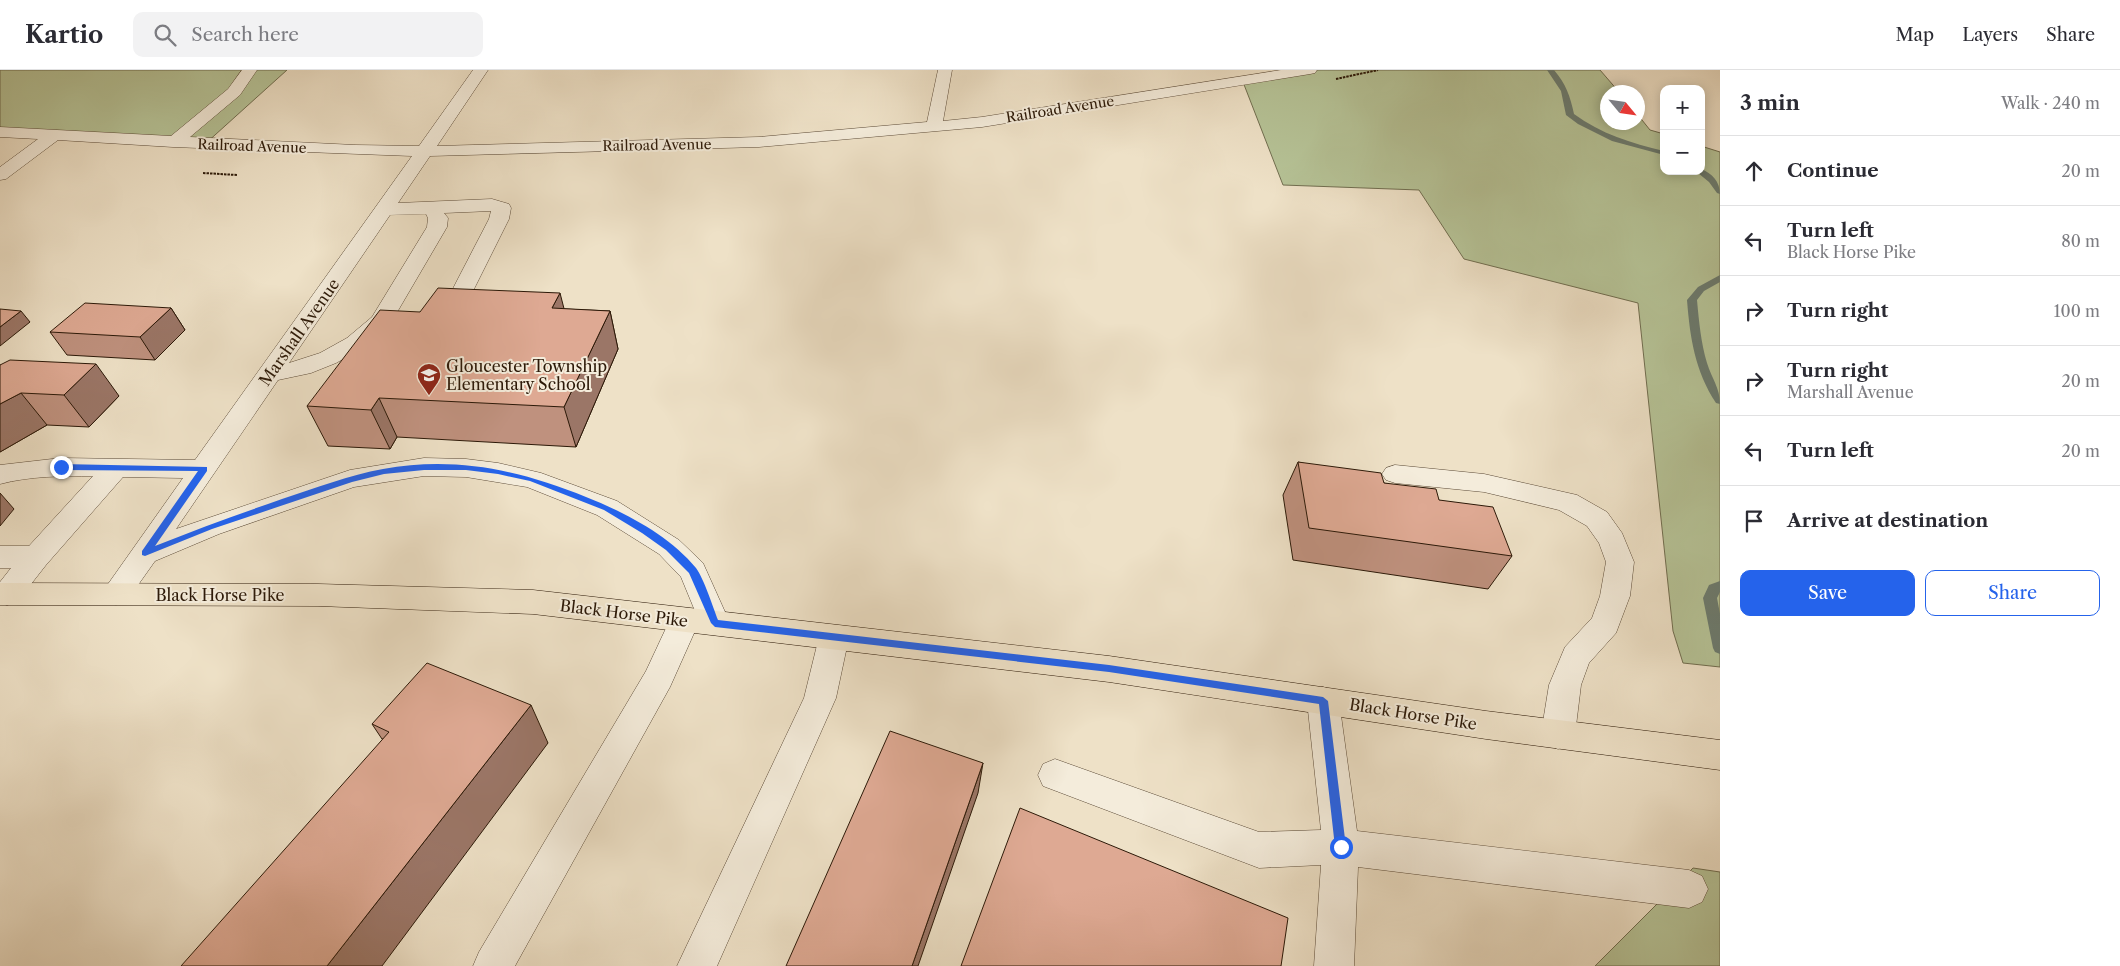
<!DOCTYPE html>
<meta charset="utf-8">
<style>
body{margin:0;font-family:"Libre Caslon Text",serif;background:#f2f2f3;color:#2b2b33}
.controls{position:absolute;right:15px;top:15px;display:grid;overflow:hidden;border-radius:10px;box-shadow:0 2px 12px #0003}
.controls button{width:45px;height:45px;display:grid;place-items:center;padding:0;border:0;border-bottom:1px solid #e1e1e2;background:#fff;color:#2b2b33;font:25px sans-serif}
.compass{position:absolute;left:1600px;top:15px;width:45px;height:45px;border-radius:50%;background:#fff;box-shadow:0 2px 12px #0003;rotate:119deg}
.stop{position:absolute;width:15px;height:15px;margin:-11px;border:4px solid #2563eb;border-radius:50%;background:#fff}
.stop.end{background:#2563eb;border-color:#fff;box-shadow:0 1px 5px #0008}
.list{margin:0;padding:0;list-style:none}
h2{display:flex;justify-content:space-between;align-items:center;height:65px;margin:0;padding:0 20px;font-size:21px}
h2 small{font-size:16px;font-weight:400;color:#7c7c81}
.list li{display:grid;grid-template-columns:32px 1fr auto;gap:15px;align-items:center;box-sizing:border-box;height:70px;padding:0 20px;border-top:1px solid #e1e1e2}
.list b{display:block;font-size:19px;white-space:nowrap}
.list p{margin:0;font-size:16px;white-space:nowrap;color:#7c7c81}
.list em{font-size:16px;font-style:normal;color:#7c7c81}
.actions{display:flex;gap:10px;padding:15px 20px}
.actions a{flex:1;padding:11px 0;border:1px solid #2563eb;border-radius:10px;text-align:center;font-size:18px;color:#2563eb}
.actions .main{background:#2563eb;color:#fff}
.icon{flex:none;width:28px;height:28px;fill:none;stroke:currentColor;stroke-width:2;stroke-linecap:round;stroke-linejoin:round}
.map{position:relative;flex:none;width:1720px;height:896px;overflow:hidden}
header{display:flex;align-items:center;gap:30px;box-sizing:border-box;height:70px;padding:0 25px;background:#fff;border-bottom:1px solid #e1e1e2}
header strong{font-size:24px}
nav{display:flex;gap:28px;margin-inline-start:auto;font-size:18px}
.search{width:350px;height:45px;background:#f2f2f3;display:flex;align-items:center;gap:12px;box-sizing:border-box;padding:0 18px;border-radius:10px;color:#7c7c81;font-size:19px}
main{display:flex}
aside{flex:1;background:#fff}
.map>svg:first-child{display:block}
.green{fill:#b6c397;stroke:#716e50}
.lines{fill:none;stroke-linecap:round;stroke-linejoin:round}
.stream{fill:#6d7c70;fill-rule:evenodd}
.minor-casing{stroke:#5c4b38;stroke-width:1}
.major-casing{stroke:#2c1908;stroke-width:1}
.path{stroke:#2c1908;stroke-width:2;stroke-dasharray:2.5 1;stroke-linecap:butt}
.minor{fill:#f4ecdb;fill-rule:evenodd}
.major{fill:#eee1c7;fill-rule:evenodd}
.wall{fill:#bf917e;stroke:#2c1908}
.shaded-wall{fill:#9b7667;stroke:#2c1908}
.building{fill:#dea993;stroke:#2c1908}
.route{fill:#2563eb}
.labels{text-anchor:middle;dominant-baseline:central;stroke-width:4;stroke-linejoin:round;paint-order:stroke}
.far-street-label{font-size:14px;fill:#2c1908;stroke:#f4ecdb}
.street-label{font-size:16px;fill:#2c1908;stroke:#f4ecdb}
.poi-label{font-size:16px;fill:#2c1908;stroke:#f4ecdb;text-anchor:start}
</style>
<header>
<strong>Kartio</strong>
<div class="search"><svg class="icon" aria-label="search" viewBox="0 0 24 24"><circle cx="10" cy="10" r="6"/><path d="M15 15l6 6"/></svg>Search here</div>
<nav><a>Map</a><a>Layers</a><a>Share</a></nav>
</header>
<main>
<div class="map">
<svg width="1720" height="896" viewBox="0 0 1720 896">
<rect width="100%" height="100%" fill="#eee1c7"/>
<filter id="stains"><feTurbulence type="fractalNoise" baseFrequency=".004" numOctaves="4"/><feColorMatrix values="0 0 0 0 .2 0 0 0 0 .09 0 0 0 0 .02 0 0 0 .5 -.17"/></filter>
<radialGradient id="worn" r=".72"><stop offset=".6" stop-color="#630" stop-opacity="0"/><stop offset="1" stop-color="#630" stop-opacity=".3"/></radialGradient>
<g class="green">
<path d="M0,0H287L205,74L0,64Z"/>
<path d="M1303,0H1600L1619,22H1608V52H1638V45L1650,60L1664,64V101H1701V76L1720,82V597L1683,593L1673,561L1638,233L1464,189L1419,120L1283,115L1243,12Z"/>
<path d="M1693,798L1720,802V896H1595Z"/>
</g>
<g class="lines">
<g class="stream">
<path d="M1547,0H1554C1566,14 1570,26 1574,44C1601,64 1631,73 1664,81V85L1612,71L1578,54L1566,45L1561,21Z"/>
<path d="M1701,99C1712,103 1720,112 1720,124L1717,123L1709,112L1698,103L1697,101H1701Z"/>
<path d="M1720,205V212L1704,221L1697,230C1699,252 1701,273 1707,293C1712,309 1720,318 1720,334L1716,333C1695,301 1690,268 1687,230L1698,217Z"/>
<path d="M1720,511V522L1717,528L1720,544V584L1715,582L1713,578L1703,528L1709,515Z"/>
</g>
<g class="minor-casing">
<g id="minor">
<path d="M242,0H257L240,25L190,67L355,75L419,76L473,0H488L437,76L759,67L927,52L938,0H952L943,51L982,47L1281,0H1317L1315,3L1310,4L982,57L759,77L430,86L398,133L492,129L509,134L511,138L509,149L464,239L449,250L441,252L433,250L430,245L447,230L489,149L491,141L444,143L448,148L447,157L389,256L363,278L336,293L311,303L278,310L176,459L350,400L424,388L466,389L498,393L541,403L617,431L679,470L703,493L730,553L726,562L715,565L704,562L699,552L670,617L515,896H473L479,882L646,601L674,541L685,538L695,541L681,507L659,484L597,445L527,417L466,407L424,406L354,417L219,464L155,491L126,532L116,535L106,532L101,524L183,408L123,407L46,495L17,532L7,535L0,533V512L11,498H0V476H29L93,406C62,406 30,406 0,414V395L61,388L195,390L412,86L173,77L58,70L6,109L0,110V97L38,69L0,67V57L171,66L228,19ZM426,144L428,148L427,157L372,247L347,268L320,283L289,293L390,145Z"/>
<path d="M1395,395L1484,404L1577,425L1607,442L1622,463L1634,492L1630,526L1616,563L1589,593L1581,615L1575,664L1570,674L1558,679L1546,674L1541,664L1549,615L1565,577L1592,548L1600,526L1606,492L1599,473L1587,456L1559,440L1484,422L1395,413L1386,410L1382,404L1386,398Z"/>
<path d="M834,555L845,558L849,567L836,628L717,896H677L804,628L819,567L823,558Z"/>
<path d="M1323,617L1335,621L1339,631L1357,761L1689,800L1702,806L1708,819L1702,832L1689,838L1358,797L1354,896H1314L1321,795L1259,798L1043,716L1038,705L1043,694L1055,689L1259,762L1321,760L1307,631L1311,621Z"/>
</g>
</g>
<g class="major-casing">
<path id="major" d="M0,513L318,514L533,520L1109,586L1486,641L1720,670V700L1486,669L1109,612L533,544L318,536L0,535Z"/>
</g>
<g class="path">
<path d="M1336,9L1378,0"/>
<path d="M203,103L237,105"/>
</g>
<use href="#minor" class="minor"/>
<use href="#major" class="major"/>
</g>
<g class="wall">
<path d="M171,238L185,260L155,290L67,285L50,262Z"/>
<path d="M564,239L610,241L618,279L576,377L397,367L390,379L328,376L307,336L420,242Z"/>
<path d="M0,295L119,326L89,357L47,355L0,382Z"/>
<path d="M1298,392L1384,413L1439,430L1512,486L1488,519L1293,490L1283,425Z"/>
<path d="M372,654L548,673L382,669Z"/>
</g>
<g class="shaded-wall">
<path d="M560,223L570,262L552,238Z"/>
<path d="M171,238L185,260L155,290L140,267Z"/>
<path d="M21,241L30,252L0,276V257Z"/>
<path d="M610,241L618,279L576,377L564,337Z"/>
<path d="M96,294L119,326L89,357L64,325Z"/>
<path d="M21,323L47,355L0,382V334Z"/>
<path d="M379,328L397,367L390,379L371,340Z"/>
<path d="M0,423L14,439L0,456Z"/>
<path d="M531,635L548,673L382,896H327Z"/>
<path d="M983,693L978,723L918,896H912Z"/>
</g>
<g class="building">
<path d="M438,218L560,223L552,238L610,241L564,337L379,328L371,340L307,336L380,240L420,242Z"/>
<path d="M85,233L171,238L140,267L50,262Z"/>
<path d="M0,239L21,241L0,257Z"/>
<path d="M10,290L96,294L64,325L21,323L0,334V295Z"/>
<path d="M1298,392L1381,403L1384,413L1436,419L1439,430L1493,437L1512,486L1309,458Z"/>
<path d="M427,593L531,635L327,896H181L389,662L372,654Z"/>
<path d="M890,661L983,693L912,896H786Z"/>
<path d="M1020,738L1288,848L1281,896H961Z"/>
</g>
<path class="route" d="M61,394L207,397V401L155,476C197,459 239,444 282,429C316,418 349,405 383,399C455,386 520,400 586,427C624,442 669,465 696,498C704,509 713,537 718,550L1109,595L1323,627L1328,631L1346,777L1344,781L1341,782L1337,781L1335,777L1319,634L1109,602L715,557L711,553L689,503L666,480L642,463L604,440L530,411L498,404L466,400H424L384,404L352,412L212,459L145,486L142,485V481L198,401L61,400L57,397Z"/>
<defs>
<g id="school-pin" transform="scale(1.25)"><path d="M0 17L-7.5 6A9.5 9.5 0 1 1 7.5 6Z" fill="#8f2418" stroke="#f4ecdb"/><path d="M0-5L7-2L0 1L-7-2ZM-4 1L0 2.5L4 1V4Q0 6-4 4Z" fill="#fff"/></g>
</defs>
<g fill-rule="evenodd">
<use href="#school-pin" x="429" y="305"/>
</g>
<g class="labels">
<g class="far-street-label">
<text transform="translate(1060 39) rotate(-9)">Railroad Avenue</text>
<text transform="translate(657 75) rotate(-1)">Railroad Avenue</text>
<text transform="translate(252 76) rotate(2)">Railroad Avenue</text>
</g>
<g class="street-label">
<text transform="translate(299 262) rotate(-55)">Marshall Avenue</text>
<text x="220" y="525">Black Horse Pike</text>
<text transform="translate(624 543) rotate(7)">Black Horse Pike</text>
<text transform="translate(1413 644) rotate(9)">Black Horse Pike</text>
</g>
<g class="poi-label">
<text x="446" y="296">Gloucester Township<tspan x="446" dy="18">Elementary School</tspan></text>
</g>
</g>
<rect width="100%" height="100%" filter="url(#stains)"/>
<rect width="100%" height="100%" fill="url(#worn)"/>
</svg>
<div class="controls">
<button>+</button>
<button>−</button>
</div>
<svg class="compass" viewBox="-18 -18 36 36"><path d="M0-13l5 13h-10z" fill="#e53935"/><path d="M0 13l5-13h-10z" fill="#7c7c81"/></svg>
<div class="stop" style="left:1341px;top:777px"></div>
<div class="stop end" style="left:61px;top:397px"></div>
</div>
<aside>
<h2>3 min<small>Walk · 240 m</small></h2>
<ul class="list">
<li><svg class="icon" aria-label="ahead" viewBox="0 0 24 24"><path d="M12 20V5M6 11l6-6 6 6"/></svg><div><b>Continue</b></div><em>20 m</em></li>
<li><svg class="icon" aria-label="left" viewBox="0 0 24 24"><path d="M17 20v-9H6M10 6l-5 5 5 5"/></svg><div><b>Turn left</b><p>Black Horse Pike</p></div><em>80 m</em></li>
<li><svg class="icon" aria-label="right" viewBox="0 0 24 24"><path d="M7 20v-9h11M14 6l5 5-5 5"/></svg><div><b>Turn right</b></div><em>100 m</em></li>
<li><svg class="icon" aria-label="right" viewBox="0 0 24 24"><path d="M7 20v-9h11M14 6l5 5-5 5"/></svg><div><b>Turn right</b><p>Marshall Avenue</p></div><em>20 m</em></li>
<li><svg class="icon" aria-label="left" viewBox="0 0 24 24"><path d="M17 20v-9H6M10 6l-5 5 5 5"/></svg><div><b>Turn left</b></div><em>20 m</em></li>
<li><svg class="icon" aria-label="arrive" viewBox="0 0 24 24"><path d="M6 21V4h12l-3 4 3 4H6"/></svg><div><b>Arrive at destination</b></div></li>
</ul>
<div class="actions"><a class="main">Save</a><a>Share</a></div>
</aside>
</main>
